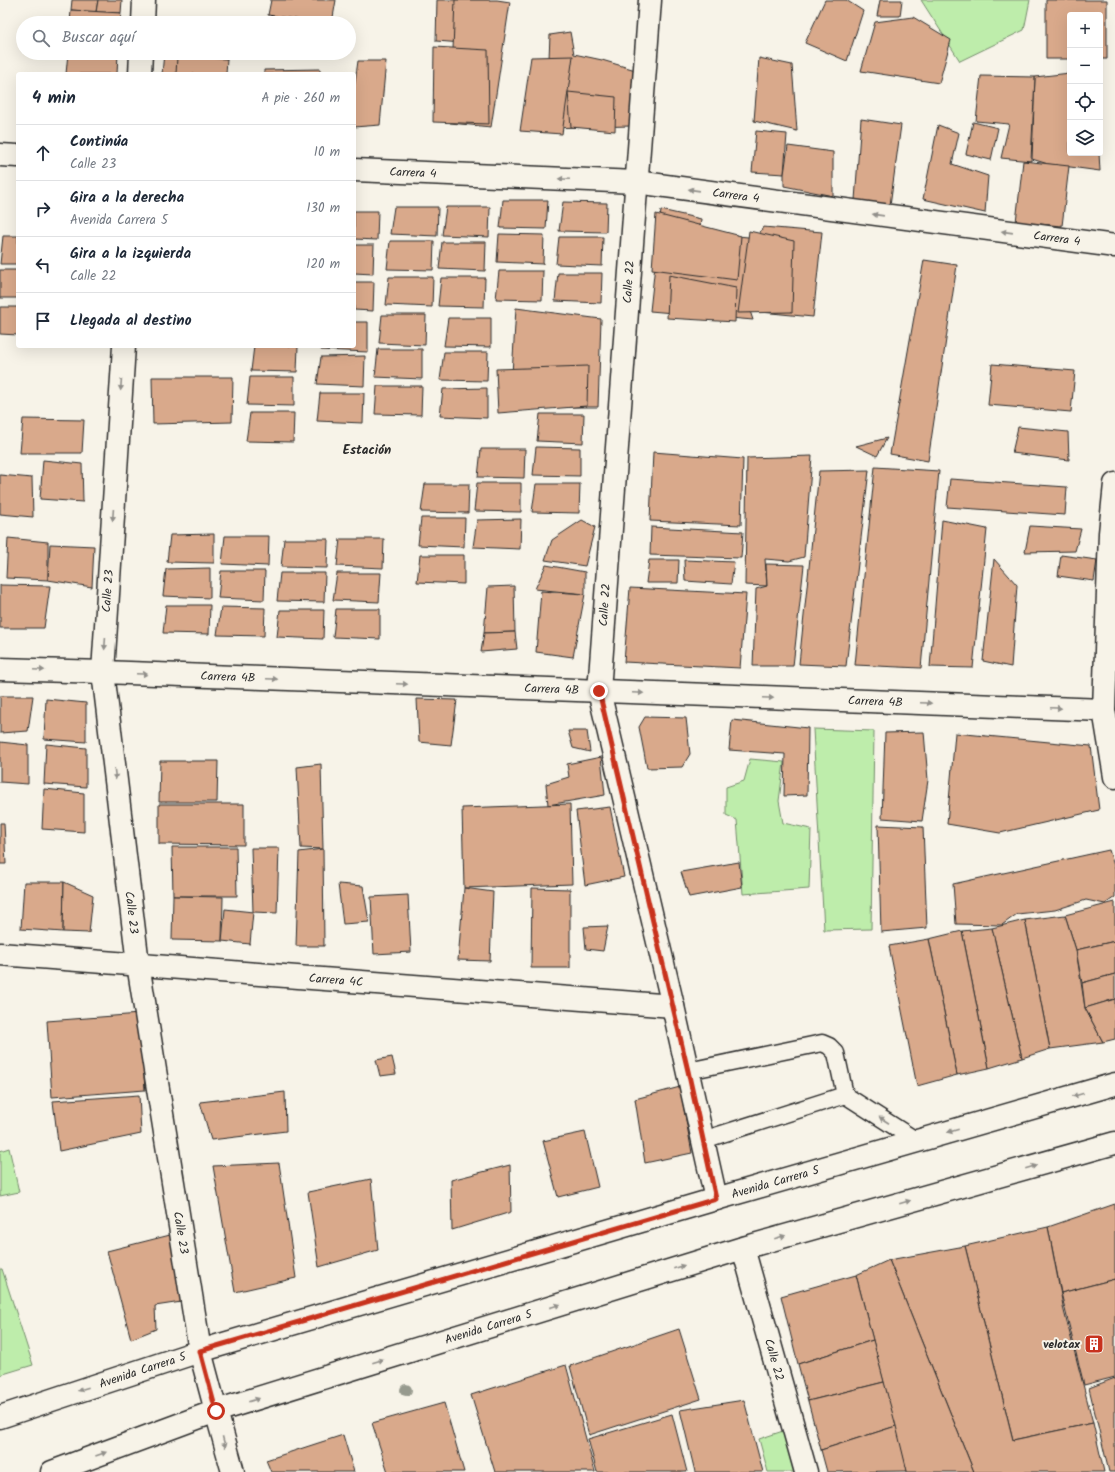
<!DOCTYPE html>
<html lang="es">
<meta charset="utf-8">
<style>
body{margin:0;font-family:Kalam,sans-serif;background:#f2f2f3;color:#1f2937}
.controls{position:absolute;right:12px;top:12px;display:grid;overflow:hidden;border-radius:4px;box-shadow:0 4px 16px #0002}
.controls button{width:36px;height:36px;display:grid;place-items:center;padding:0;border:0;border-bottom:1px solid #e0e1e3;background:#fff;color:#1f2937;font:20px sans-serif}
.stop{position:absolute;width:12px;height:12px;margin:-9px;border:3px solid #c8321e;border-radius:50%;background:#fff}
.stop.end{background:#c8321e;border-color:#fff;box-shadow:0 1px 4px #0008}
.list{margin:0;padding:0;list-style:none}
h2{display:flex;justify-content:space-between;align-items:center;height:52px;margin:0;padding:0 16px;font-size:17px}
h2 small{font-size:13px;font-weight:400;color:#747a83}
.list li{display:grid;grid-template-columns:26px 1fr auto;gap:12px;align-items:center;box-sizing:border-box;height:56px;padding:0 16px;border-top:1px solid #e0e1e3}
.list b{display:block;font-size:15px;white-space:nowrap}
.list p{margin:0;font-size:13px;white-space:nowrap;color:#747a83}
.list em{font-size:13px;font-style:normal;color:#747a83}
.icon{flex:none;width:22px;height:22px;fill:none;stroke:currentColor;stroke-width:2;stroke-linecap:round;stroke-linejoin:round}
.map{position:relative;flex:none;width:1115px;height:1472px;overflow:hidden}
.search{position:absolute;background:#fff;box-shadow:0 4px 16px #0002;left:16px;top:16px;width:340px;height:44px;display:flex;align-items:center;gap:10px;box-sizing:border-box;padding:0 14px;border-radius:22px;color:#747a83;font-size:15px}
.panel{position:absolute;background:#fff;box-shadow:0 4px 16px #0002;left:16px;top:72px;width:340px;height:276px;border-radius:4px}
.map>svg:first-child{display:block}
.green{fill:#beedab;stroke:#748c6b}
.building{fill:#d9a98b;stroke:#2b2b2b}
.lines{fill:none;stroke-linecap:round;stroke-linejoin:round}
.service-casing{stroke:#2b2b2b;stroke-width:19}
.minor-casing{stroke:#2b2b2b;stroke-width:25}
.tertiary-casing{stroke:#2b2b2b;stroke-width:25}
.secondary-casing{stroke:#2b2b2b;stroke-width:25}
.service{stroke:#f7f3e8;stroke-width:16}
.minor{stroke:#f7f3e8;stroke-width:22}
.tertiary{stroke:#f7f3e8;stroke-width:22}
.secondary{stroke:#f7f3e8;stroke-width:22}
.tree{fill:#979a8e}
.oneway{fill:#918f8a}
.route{stroke:#c8321e;stroke-width:5}
.labels{text-anchor:middle;dominant-baseline:central;stroke-width:4;stroke-linejoin:round;paint-order:stroke}
.street-label{font-size:12px;fill:#2b2b2b;stroke:#f7f3e8}
.poi-label{font-size:12px;font-weight:bold;fill:#2b2b2b;stroke:#f7f3e8;text-anchor:end}
.neighbourhood-label{font-size:13px;font-weight:bold;fill:#2b2b2b;stroke:#f7f3e8}
</style>
<div class="map">
<svg width="1115" height="1472" viewBox="0 0 1115 1472">
<rect width="100%" height="100%" fill="#f7f3e8"/>
<filter id="ink" filterUnits="userSpaceOnUse"><feTurbulence type="fractalNoise" baseFrequency=".025" numOctaves="2"/><feDisplacementMap in="SourceGraphic" scale="8" xChannelSelector="R" yChannelSelector="G"/><feConvolveMatrix kernelMatrix="1 2 1 2 8 2 1 2 1" color-interpolation-filters="sRGB"/></filter>
<g filter="url(#ink)">
<g class="green">
<path d="M921,0H1030L1024,30L960,61Z"/>
<path d="M813,729L874,731L871,929L824,930Z"/>
<path d="M750,759L784,762L779,801L783,823L811,829L809,889L743,894L737,820L726,815V787L744,781Z"/>
<path d="M9,1148L19,1192L0,1196V1151Z"/>
<path d="M0,1269H2L33,1365L0,1375Z"/>
<path d="M783,1431L794,1472H768L759,1439Z"/>
</g>
<g class="building">
<path d="M72,0H98L96,12L71,10Z"/>
<path d="M98,0H122L121,13L96,12Z"/>
<path d="M271,0H336L332,23H321L268,15Z"/>
<path d="M437,0H490L489,45L436,41Z"/>
<path d="M455,0H497L510,2L491,127L450,123Z"/>
<path d="M825,0H846L863,11L847,61L805,43Z"/>
<path d="M880,0H902L900,16H877Z"/>
<path d="M1046,0H1107V59H1100V15H1070V59H1046Z"/>
<path d="M71,10L121,13L120,23H70Z"/>
<path d="M913,17L951,40L939,83L861,71L875,22Z"/>
<path d="M570,32L574,54L602,60L642,72L631,126L546,128L550,35Z"/>
<path d="M434,47L488,50L489,124L433,122Z"/>
<path d="M68,53H118L117,74H66Z"/>
<path d="M164,53H217L215,74H162Z"/>
<path d="M573,56L562,134L520,131L531,57Z"/>
<path d="M177,57L227,59L226,74H176Z"/>
<path d="M759,58L792,65L797,131L754,121Z"/>
<path d="M358,61H386L380,125L354,127V89Z"/>
<path d="M320,69V74H264V70Z"/>
<path d="M1070,73V153H1099L1100,171L1048,164L1032,159L1035,77Z"/>
<path d="M981,76L1035,77L1031,161L1001,158L1009,124L976,121Z"/>
<path d="M568,92L616,97L615,131L571,127Z"/>
<path d="M861,119L901,125L890,205L855,200Z"/>
<path d="M973,122L998,128L991,160L966,154Z"/>
<path d="M938,125L959,133L952,164L988,176L985,213L923,199Z"/>
<path d="M756,131L787,134L784,174L752,172Z"/>
<path d="M788,146L833,152V196L784,186V174Z"/>
<path d="M1023,161L1069,166L1062,226L1016,222Z"/>
<path d="M503,200H548L546,229L500,228Z"/>
<path d="M563,202L607,203L606,232L559,231Z"/>
<path d="M394,207H438L437,236L390,234Z"/>
<path d="M446,207H490L489,237L442,235Z"/>
<path d="M661,210L701,219L697,253H725L729,235L757,238L750,311L753,320L650,311Z"/>
<path d="M354,211H378L377,240L354,239Z"/>
<path d="M656,214L741,236L737,280L652,269Z"/>
<path d="M763,227L822,232L813,317L750,311L757,238Z"/>
<path d="M749,231L794,241L792,312L738,313Z"/>
<path d="M499,234L544,235L543,264L497,262Z"/>
<path d="M3,236H18V264H0Z"/>
<path d="M559,237H603L602,266L556,264Z"/>
<path d="M390,241H434L433,270L387,269Z"/>
<path d="M442,242H486L485,271L439,269Z"/>
<path d="M354,245H374L373,274L354,273Z"/>
<path d="M924,260L957,265L928,461L890,454Z"/>
<rect x="0" y="270" width="18" height="28"/>
<path d="M499,271H543L542,300L496,299Z"/>
<path d="M558,273H602L601,303L555,301Z"/>
<path d="M669,275L736,288L735,322L667,318Z"/>
<path d="M389,277H433L432,307L386,305Z"/>
<path d="M441,278H485L484,307L438,306Z"/>
<path d="M354,282H374L373,311L354,310Z"/>
<path d="M0,307H18V335L0,334Z"/>
<path d="M516,308L601,319L598,407H510Z"/>
<path d="M382,315H426L425,345L379,343Z"/>
<path d="M448,318H491V347L444,346Z"/>
<path d="M354,322H368V352L321,350V346H354Z"/>
<path d="M254,346H298L297,372L251,371Z"/>
<path d="M378,349H422V379L375,377Z"/>
<path d="M444,352H488L487,381L440,380Z"/>
<path d="M365,356L364,386L317,384L321,357Z"/>
<path d="M992,364L1075,371L1071,412L988,405Z"/>
<path d="M588,366L587,406L498,413L496,369Z"/>
<path d="M152,377H233L232,422L153,424Z"/>
<path d="M250,377H294V406L247,405Z"/>
<path d="M377,386H422L421,415L375,414Z"/>
<path d="M487,388V418L440,416L443,389Z"/>
<path d="M320,393H364L363,423L317,421Z"/>
<path d="M250,413H294L293,442L246,441Z"/>
<path d="M540,414H584L583,443L537,441Z"/>
<path d="M23,419L84,420L82,453H20Z"/>
<path d="M1018,427L1068,432L1069,460L1012,453Z"/>
<path d="M887,438L877,456L856,446Z"/>
<path d="M536,447L580,448V476L533,475Z"/>
<path d="M481,449H525L524,478L478,477Z"/>
<path d="M653,452L743,459L741,525L650,521Z"/>
<path d="M812,456L804,557L789,561L765,559L767,586L745,585L747,458Z"/>
<path d="M43,460L82,464L83,502L40,499Z"/>
<path d="M875,467L939,471L921,668L855,665Z"/>
<path d="M869,470L846,666L799,664L819,471Z"/>
<path d="M0,475L32,478L33,517L0,514Z"/>
<path d="M950,479L1067,487L1065,515L947,507Z"/>
<path d="M477,483H521V512L474,511Z"/>
<path d="M425,484H469L468,513L421,512Z"/>
<path d="M536,484H580L579,513L532,512Z"/>
<path d="M421,518H465L464,547L418,545Z"/>
<path d="M521,519L520,549L473,547L477,520Z"/>
<path d="M582,520L595,527L585,566L545,560L552,540Z"/>
<path d="M942,520L987,529L973,668L930,667Z"/>
<path d="M1030,526L1081,529L1075,551L1025,552Z"/>
<path d="M651,527L743,532L741,558L650,555Z"/>
<path d="M214,534V563L167,562L170,535Z"/>
<path d="M225,536H269L268,566L222,564Z"/>
<path d="M8,538L48,542V580L6,578Z"/>
<path d="M284,539H328L327,568L281,567Z"/>
<path d="M340,539H384L383,568L337,566Z"/>
<path d="M50,544L94,546L92,587L48,580Z"/>
<path d="M420,555H464V584L417,582Z"/>
<path d="M1061,555L1097,560L1094,581L1058,576Z"/>
<path d="M994,559L1017,585L1011,667L983,661Z"/>
<path d="M649,560H679L678,583H646Z"/>
<path d="M684,560L734,562L731,584L685,581Z"/>
<path d="M766,564L804,565L793,666H753L756,589L767,586Z"/>
<path d="M546,565L585,572V594L535,589Z"/>
<path d="M210,568V598L163,596L166,569Z"/>
<path d="M221,571H265L264,600L218,598Z"/>
<path d="M280,573H325L324,602L277,601Z"/>
<path d="M337,573H381L379,602L333,600Z"/>
<path d="M0,585L50,586L44,628H0Z"/>
<path d="M514,586L515,632L484,633L488,587Z"/>
<path d="M630,588L746,594L740,668L624,662Z"/>
<path d="M541,591L585,594L573,657L536,652Z"/>
<path d="M166,605H210L209,634L163,633Z"/>
<path d="M221,607L265,608L264,636L217,635Z"/>
<path d="M336,609H380V639L333,637Z"/>
<path d="M280,610H324L323,639L277,637Z"/>
<path d="M515,632L517,649L481,652L484,633Z"/>
<path d="M0,696H33L28,731L0,733Z"/>
<path d="M46,699L86,703V742L44,739Z"/>
<path d="M417,699L457,700L451,745L419,742Z"/>
<path d="M645,717L686,718L690,754L682,767L647,768L639,727Z"/>
<path d="M732,720L808,728L807,795L784,796L785,754L729,750Z"/>
<path d="M568,731H587L590,752L573,748Z"/>
<path d="M924,732L928,780L922,821L882,818L885,733Z"/>
<path d="M955,733L1091,746L1099,810L1000,833L947,824Z"/>
<path d="M0,742L28,745V784L0,782Z"/>
<path d="M46,744L86,748V787L44,784Z"/>
<path d="M601,757L605,795L548,805L546,784L569,777L567,764Z"/>
<path d="M160,761H218L217,802H159Z"/>
<path d="M321,764L323,849L301,848L297,767Z"/>
<path d="M44,789L84,793V832L42,829Z"/>
<path d="M159,804H244V845L159,844Z"/>
<path d="M570,804L572,884L464,888L462,808Z"/>
<path d="M610,807L624,877L585,885L576,811Z"/>
<path d="M0,823H4L6,864H0Z"/>
<path d="M878,825L923,827L927,928L881,932Z"/>
<path d="M172,847H236L237,896H173Z"/>
<path d="M251,848H279L277,913L253,912Z"/>
<path d="M323,849L324,946H296L299,852Z"/>
<path d="M1109,850L1115,869V897L1105,904L1086,900L1055,910L1017,914L1002,925L956,924L953,884Z"/>
<path d="M739,862L742,887L689,897L681,872Z"/>
<path d="M24,882H64L63,932L21,929Z"/>
<path d="M64,882L93,895L89,933L63,932Z"/>
<path d="M338,884L363,886L369,922L343,924Z"/>
<path d="M464,888L493,892L490,961L458,960Z"/>
<path d="M532,888L570,889V968H531Z"/>
<path d="M408,895L411,952L374,954L371,897Z"/>
<path d="M173,896L223,897L222,941L172,940Z"/>
<path d="M1115,902V941L1076,950L1065,915Z"/>
<path d="M225,909L253,912L250,944L222,941Z"/>
<path d="M1065,915L1076,950L1085,1008L1103,1042L1050,1049L1025,920Z"/>
<path d="M1025,920L1050,1049L1022,1058L992,928Z"/>
<path d="M608,926L603,951L586,949L584,927Z"/>
<path d="M992,928L1022,1058L989,1068L962,931Z"/>
<path d="M962,931L989,1068L957,1075L929,939Z"/>
<path d="M929,939L957,1075L917,1086L889,946Z"/>
<path d="M1115,941V974L1082,983L1076,950Z"/>
<path d="M1115,974V999L1085,1008L1082,983Z"/>
<path d="M1115,999V1039L1103,1042L1085,1008Z"/>
<path d="M140,1014L145,1090L52,1097L47,1021Z"/>
<path d="M392,1057L396,1074L380,1076L376,1060Z"/>
<path d="M680,1087L692,1153L645,1163L635,1099Z"/>
<path d="M285,1092L286,1131L211,1140L200,1102Z"/>
<path d="M139,1095L141,1134L59,1151L53,1101Z"/>
<path d="M585,1132L598,1187L558,1197L543,1141Z"/>
<path d="M279,1163L296,1278L235,1292L213,1166Z"/>
<path d="M510,1165L511,1212L452,1230L451,1180Z"/>
<path d="M371,1179L378,1250L319,1267L308,1192Z"/>
<path d="M1115,1204V1279L1061,1293L1048,1227Z"/>
<path d="M1048,1227L1064,1311L1093,1423L1013,1440L965,1246Z"/>
<path d="M174,1234L188,1301L155,1306L156,1329L131,1339L107,1251Z"/>
<path d="M965,1246L1013,1440L1093,1423L1104,1472H974L889,1260Z"/>
<path d="M889,1260L974,1472H907L856,1275Z"/>
<path d="M856,1275L873,1340L798,1364L781,1296Z"/>
<path d="M1115,1279V1377L1084,1385L1061,1293Z"/>
<path d="M679,1329L701,1399L589,1435L570,1366Z"/>
<path d="M873,1340L884,1382L808,1401L798,1364Z"/>
<path d="M566,1365L595,1472H495L471,1395Z"/>
<path d="M1115,1378V1472H1109L1089,1388Z"/>
<path d="M884,1382L896,1426L821,1450L808,1401Z"/>
<path d="M744,1400L763,1472H695L680,1410Z"/>
<path d="M444,1403L464,1472H388L372,1423Z"/>
<path d="M672,1414L687,1472H597L588,1439Z"/>
<path d="M896,1426L907,1471L827,1472L821,1450Z"/>
<path d="M343,1435L354,1472H271L266,1460Z"/>
</g>
<g class="lines">
<g class="service-casing">
<g id="service">
<path d="M688,1071L822,1043L829,1046L836,1053L845,1095L703,1140"/>
<path d="M845,1095L917,1141"/>
</g>
</g>
<g class="minor-casing">
<g id="minor">
<path d="M650,0L599,691L673,1006L716,1199"/>
<path d="M1115,484L1110,533L1104,710L1115,777"/>
<path id="s1" d="M103,672L1104,710"/>
<path id="s2" d="M0,954L673,1006"/>
<path id="s3" d="M743,1248L806,1472"/>
<path d="M216,1411L233,1472"/>
</g>
</g>
<g class="tertiary-casing">
<g id="tertiary">
<path d="M143,23L144,0"/>
<path d="M140,74L141,53"/>
<path d="M0,155L18,156"/>
<path id="s4" d="M354,170L636,182L1115,246"/>
<path id="s5" d="M124,346L103,672L138,964L200,1351L216,1411"/>
<path d="M0,669L103,672"/>
</g>
</g>
<g class="secondary-casing">
<g id="secondary">
<path id="s6" d="M0,1417L200,1351L716,1199L1115,1084"/>
<path id="s7" d="M52,1472L216,1411L743,1248L1115,1143"/>
</g>
</g>
<use href="#service" class="service"/>
<use href="#minor" class="minor"/>
<use href="#tertiary" class="tertiary"/>
<use href="#secondary" class="secondary"/>
</g>
<circle class="tree" cx="406" cy="1390" r="6"/>
<defs><path id="oneway-solid" d="M-6-.8H1V-3.2L6.5 0L1 3.2V.8H-6Z"/></defs>
<g class="oneway">
<use href="#oneway-solid" transform="translate(564 179) rotate(-177)"/>
<use href="#oneway-solid" transform="translate(694 190) rotate(-172)"/>
<use href="#oneway-solid" transform="translate(878 215) rotate(-172)"/>
<use href="#oneway-solid" transform="translate(1007 232) rotate(-172)"/>
<use href="#oneway-solid" transform="translate(121 385) rotate(94)"/>
<use href="#oneway-solid" transform="translate(113 515) rotate(94)"/>
<use href="#oneway-solid" transform="translate(105 644) rotate(94)"/>
<use href="#oneway-solid" transform="translate(39 670) rotate(2)"/>
<use href="#oneway-solid" transform="translate(142 674) rotate(2)"/>
<use href="#oneway-solid" transform="translate(272 679) rotate(2)"/>
<use href="#oneway-solid" transform="translate(402 684) rotate(2)"/>
<use href="#oneway-solid" transform="translate(638 693) rotate(2)"/>
<use href="#oneway-solid" transform="translate(768 698) rotate(2)"/>
<use href="#oneway-solid" transform="translate(926 703) rotate(2)"/>
<use href="#oneway-solid" transform="translate(1056 708) rotate(2)"/>
<use href="#oneway-solid" transform="translate(115 774) rotate(83)"/>
<use href="#oneway-solid" transform="translate(1078 1095) rotate(164)"/>
<use href="#oneway-solid" transform="translate(884 1120) rotate(-147)"/>
<use href="#oneway-solid" transform="translate(953 1131) rotate(164)"/>
<use href="#oneway-solid" transform="translate(1031 1167) rotate(-16)"/>
<use href="#oneway-solid" transform="translate(905 1202) rotate(-16)"/>
<use href="#oneway-solid" transform="translate(780 1237) rotate(-16)"/>
<use href="#oneway-solid" transform="translate(679 1267) rotate(-17)"/>
<use href="#oneway-solid" transform="translate(555 1306) rotate(-17)"/>
<use href="#oneway-solid" transform="translate(378 1361) rotate(-17)"/>
<use href="#oneway-solid" transform="translate(83 1389) rotate(162)"/>
<use href="#oneway-solid" transform="translate(254 1400) rotate(-17)"/>
<use href="#oneway-solid" transform="translate(224 1442) rotate(75)"/>
<use href="#oneway-solid" transform="translate(101 1454) rotate(-20)"/>
</g>
</g>
<g class="lines" filter="url(#ink)">
<path class="route" d="M216,1411L200,1351L716,1199L688,1071L599,691"/>
</g>
<defs>
<g id="building-square" transform="scale(1)"><rect x="-9" y="-9" width="18" height="18" rx="4" fill="#c8321e" stroke="#f7f3e8"/><path d="M-4-6H4V6H1V3H-1V6H-4ZM-2.5-4.3h1.7v1.8h-1.7ZM.8-4.3h1.7v1.8H.8ZM-2.5-1h1.7V.8h-1.7ZM.8-1h1.7V.8H.8Z" fill="#fff"/></g>
</defs>
<g fill-rule="evenodd">
<use href="#building-square" x="1094" y="1344"/>
</g>
<g class="labels">
<g class="street-label">
<text stroke="none"><textPath href="#s4" startOffset="59">Carrera 4</textPath></text>
<text stroke="none"><textPath href="#s4" startOffset="383">Carrera 4</textPath></text>
<text stroke="none"><textPath href="#s4" startOffset="707">Carrera 4</textPath></text>
<text transform="translate(629 282) rotate(-86)">Calle 22</text>
<text transform="translate(108 591) rotate(-86)">Calle 23</text>
<text transform="translate(605 605) rotate(-86)">Calle 22</text>
<text stroke="none"><textPath href="#s1" startOffset="125">Carrera 4B</textPath></text>
<text stroke="none"><textPath href="#s1" startOffset="449">Carrera 4B</textPath></text>
<text stroke="none"><textPath href="#s1" startOffset="773">Carrera 4B</textPath></text>
<text stroke="none"><textPath href="#s5" startOffset="569">Calle 23</textPath></text>
<text stroke="none"><textPath href="#s2" startOffset="337">Carrera 4C</textPath></text>
<text stroke="none"><textPath href="#s6" startOffset="810">Avenida Carrera 5</textPath></text>
<text stroke="none"><textPath href="#s5" startOffset="893">Calle 23</textPath></text>
<text stroke="none"><textPath href="#s7" startOffset="460">Avenida Carrera 5</textPath></text>
<text stroke="none"><textPath href="#s3" startOffset="116">Calle 22</textPath></text>
<text stroke="none"><textPath href="#s6" startOffset="150">Avenida Carrera 5</textPath></text>
</g>
<g class="poi-label">
<text x="1080" y="1344">velotax</text>
</g>
<g class="neighbourhood-label">
<text x="367" y="450">Estación</text>
</g>
</g>
</svg>
<div class="controls">
<button>+</button>
<button>−</button>
<button><svg class="icon" aria-label="locate" viewBox="0 0 24 24"><circle cx="12" cy="12" r="6"/><path d="M12 2v4M12 18v4M2 12h4M18 12h4"/></svg></button>
<button><svg class="icon" aria-label="layers" viewBox="0 0 24 24"><path d="M12 4l9 5-9 5-9-5zM3 14l9 5 9-5"/></svg></button>
</div>
<div class="stop" style="left:216px;top:1411px"></div>
<div class="stop end" style="left:599px;top:691px"></div>
<div class="search"><svg class="icon" aria-label="search" viewBox="0 0 24 24"><circle cx="10" cy="10" r="6"/><path d="M15 15l6 6"/></svg>Buscar aquí</div>
<section class="panel">
<h2>4 min<small>A pie · 260 m</small></h2>
<ul class="list">
<li><svg class="icon" aria-label="ahead" viewBox="0 0 24 24"><path d="M12 20V5M6 11l6-6 6 6"/></svg><div><b>Continúa</b><p>Calle 23</p></div><em>10 m</em></li>
<li><svg class="icon" aria-label="right" viewBox="0 0 24 24"><path d="M7 20v-9h11M14 6l5 5-5 5"/></svg><div><b>Gira a la derecha</b><p>Avenida Carrera 5</p></div><em>130 m</em></li>
<li><svg class="icon" aria-label="left" viewBox="0 0 24 24"><path d="M17 20v-9H6M10 6l-5 5 5 5"/></svg><div><b>Gira a la izquierda</b><p>Calle 22</p></div><em>120 m</em></li>
<li><svg class="icon" aria-label="arrive" viewBox="0 0 24 24"><path d="M6 21V4h12l-3 4 3 4H6"/></svg><div><b>Llegada al destino</b></div></li>
</ul>
</section>
</div>
